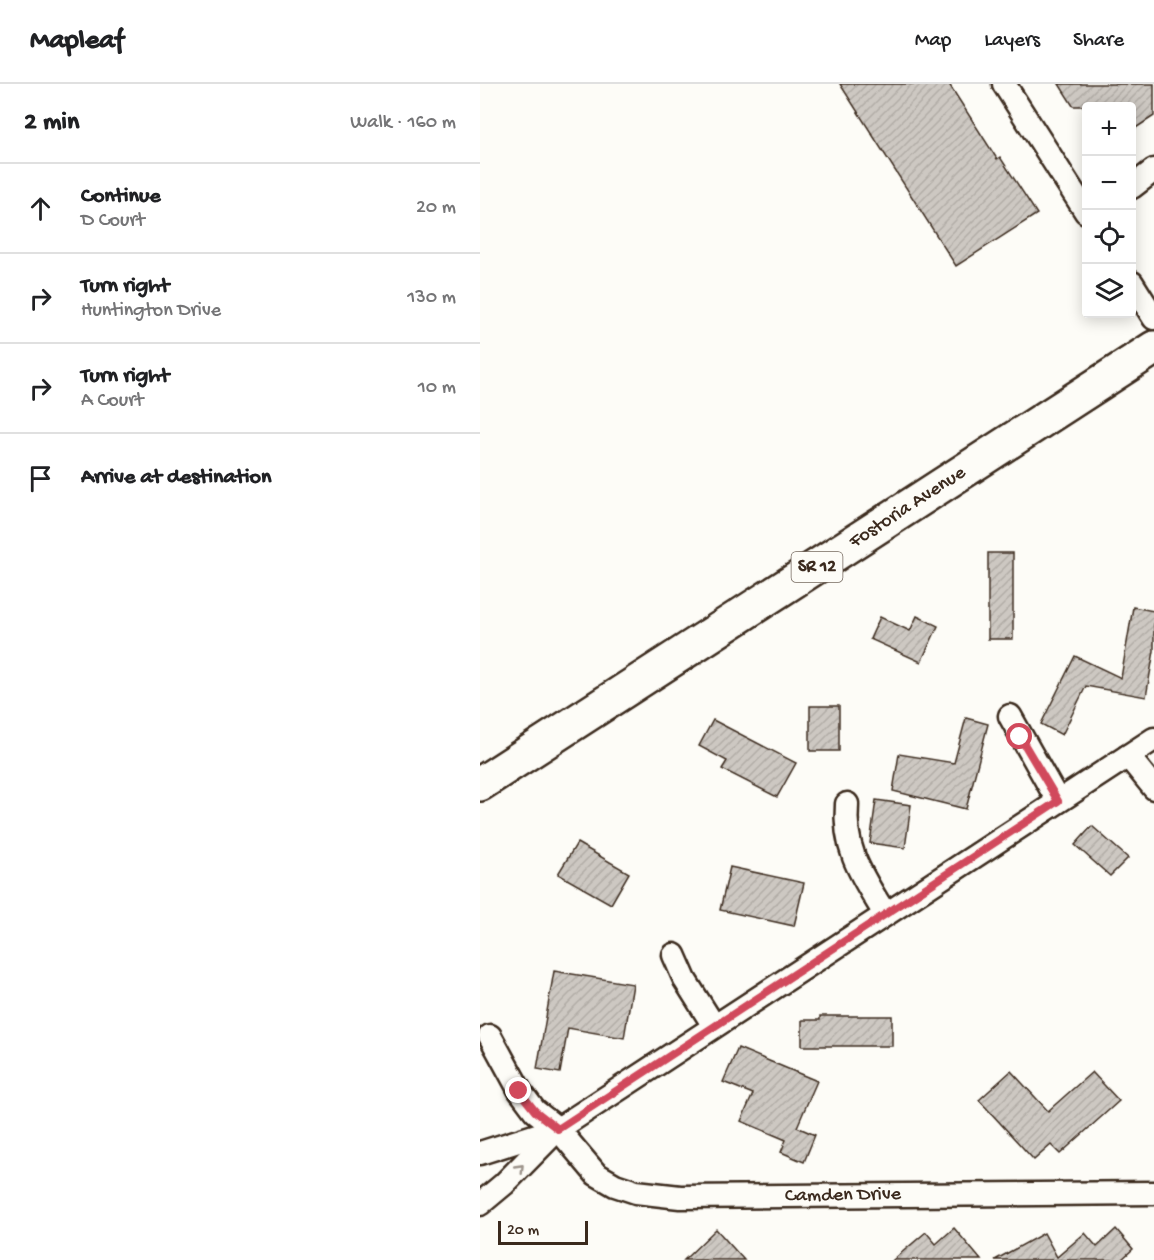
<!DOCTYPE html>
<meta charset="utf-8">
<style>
body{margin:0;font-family:"Gochi Hand",sans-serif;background:#f2f2f2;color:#202124}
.controls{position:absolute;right:18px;top:18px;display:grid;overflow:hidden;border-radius:6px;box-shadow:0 3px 15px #0003}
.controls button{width:54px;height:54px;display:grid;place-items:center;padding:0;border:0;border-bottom:2px solid #e0e0e0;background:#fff;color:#202124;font:30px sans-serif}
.scale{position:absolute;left:18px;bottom:15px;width:90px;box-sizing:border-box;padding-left:6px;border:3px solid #3b2a1e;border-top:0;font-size:16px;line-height:21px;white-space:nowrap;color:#3b2a1e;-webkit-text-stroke:4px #fdfcf7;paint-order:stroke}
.stop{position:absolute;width:18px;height:18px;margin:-14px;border:4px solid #d1495b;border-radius:50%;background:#fff}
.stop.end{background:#d1495b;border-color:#fff;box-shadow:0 2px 6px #0008}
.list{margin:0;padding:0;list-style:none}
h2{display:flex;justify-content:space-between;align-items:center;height:78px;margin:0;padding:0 24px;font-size:26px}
h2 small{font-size:20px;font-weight:400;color:#757577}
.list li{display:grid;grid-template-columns:39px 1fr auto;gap:18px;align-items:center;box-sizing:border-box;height:90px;padding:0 24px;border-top:2px solid #e0e0e0}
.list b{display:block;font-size:22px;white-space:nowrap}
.list p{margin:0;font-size:20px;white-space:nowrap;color:#757577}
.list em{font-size:20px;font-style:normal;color:#757577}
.icon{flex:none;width:33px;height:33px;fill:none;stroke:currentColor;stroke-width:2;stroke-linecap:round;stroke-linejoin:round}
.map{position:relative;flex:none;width:674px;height:1176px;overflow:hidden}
header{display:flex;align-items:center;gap:36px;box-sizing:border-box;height:84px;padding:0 30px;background:#fff;border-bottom:2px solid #e0e0e0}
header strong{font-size:28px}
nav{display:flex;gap:33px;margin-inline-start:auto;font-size:21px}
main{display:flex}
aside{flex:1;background:#fff}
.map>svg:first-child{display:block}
.building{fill:url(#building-hatch);stroke:#3b2a1e;stroke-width:1.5}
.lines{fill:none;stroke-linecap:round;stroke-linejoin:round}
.street-casing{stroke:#3b2a1e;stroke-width:27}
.primary-casing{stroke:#3b2a1e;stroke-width:38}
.street{stroke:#fdfcf7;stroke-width:22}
.primary{stroke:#fdfcf7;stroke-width:33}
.oneway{stroke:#9c938a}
.route{stroke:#d1495b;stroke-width:8}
.labels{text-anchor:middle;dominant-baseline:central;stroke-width:4.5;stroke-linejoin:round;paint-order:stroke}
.shield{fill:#fdfcf7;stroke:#75695f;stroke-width:1.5}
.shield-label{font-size:18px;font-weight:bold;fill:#3b2a1e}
.street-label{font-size:20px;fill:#3b2a1e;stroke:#fdfcf7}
</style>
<header>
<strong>Mapleaf</strong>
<nav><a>Map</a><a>Layers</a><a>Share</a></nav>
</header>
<main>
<aside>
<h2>2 min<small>Walk · 160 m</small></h2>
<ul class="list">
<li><svg class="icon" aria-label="ahead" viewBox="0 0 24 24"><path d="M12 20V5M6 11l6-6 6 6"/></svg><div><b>Continue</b><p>D Court</p></div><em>20 m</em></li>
<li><svg class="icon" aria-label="right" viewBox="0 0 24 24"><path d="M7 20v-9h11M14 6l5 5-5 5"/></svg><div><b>Turn right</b><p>Huntington Drive</p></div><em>130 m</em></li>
<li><svg class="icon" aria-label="right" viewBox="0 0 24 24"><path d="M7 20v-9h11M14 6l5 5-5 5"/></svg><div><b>Turn right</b><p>A Court</p></div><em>10 m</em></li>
<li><svg class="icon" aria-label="arrive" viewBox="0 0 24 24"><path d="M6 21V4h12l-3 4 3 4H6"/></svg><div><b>Arrive at destination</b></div></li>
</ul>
</aside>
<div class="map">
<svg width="674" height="1176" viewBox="0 0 674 1176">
<defs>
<pattern id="building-hatch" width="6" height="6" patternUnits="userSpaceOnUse" patternTransform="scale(1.5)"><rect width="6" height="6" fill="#cdc8c2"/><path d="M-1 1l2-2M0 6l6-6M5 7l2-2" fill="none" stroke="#b1aca6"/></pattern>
</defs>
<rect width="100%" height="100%" fill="#fdfcf7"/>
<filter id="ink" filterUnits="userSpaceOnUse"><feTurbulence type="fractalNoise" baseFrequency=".0167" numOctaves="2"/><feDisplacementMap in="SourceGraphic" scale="12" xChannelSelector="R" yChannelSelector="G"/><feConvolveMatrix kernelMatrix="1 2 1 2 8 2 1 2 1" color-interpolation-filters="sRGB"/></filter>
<g filter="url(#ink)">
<g class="building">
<path d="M360,0H469L517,75L520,73L557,130L476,182Z"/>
<path d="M579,0H674V32L651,47V22H593Z"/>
<rect x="508" y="469" width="25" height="86"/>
<path d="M653,523L674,527V567L666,613L606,602L582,651L561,640L595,572L641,594Z"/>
<path d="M437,532L458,542L441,578L390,555L400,533L430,547Z"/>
<rect x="330" y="622" width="29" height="45"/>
<path d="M486,634L508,640L486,725L413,707L419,670L474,679Z"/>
<path d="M233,636L316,679L297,713L242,685L247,677L219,662Z"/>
<path d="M396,716L431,721L425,764L390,759Z"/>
<path d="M612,742L648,774L630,792L595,761Z"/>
<path d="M97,759L149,789L131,820L78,790Z"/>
<path d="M250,783L324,799L314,842L240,826Z"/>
<path d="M74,887L153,900L144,954L88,944L80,989L57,985Z"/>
<path d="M340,932H412V962H322V936H340Z"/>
<path d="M258,964L337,997L317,1043L335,1051L324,1078L301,1068L306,1056L261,1037L273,1010L243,998Z"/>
<path d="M531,987L568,1027L612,988L639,1017L580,1070L571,1061L554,1076L499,1016Z"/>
<path d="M474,1144L501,1176H413L446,1148L456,1160Z"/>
<path d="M236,1145L264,1176H204Z"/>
<path d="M636,1145L653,1165L641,1176H515L564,1149L577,1173L605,1149L617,1163Z"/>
</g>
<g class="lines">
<g class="street-casing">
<g id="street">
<path d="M524,0L606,128"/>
<path d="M652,103L674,86"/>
<path d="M652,199L674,234"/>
<path d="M530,632L578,717"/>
<path d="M648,672L674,704"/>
<path d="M367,720C363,766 382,792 405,830"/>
<path d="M194,871L205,896L234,942"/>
<path d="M10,952L40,1007L55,1027L78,1045L116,1090L135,1101L156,1108L200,1113L674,1109"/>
<path d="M0,1069L76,1045"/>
<path d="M0,1120L24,1100L78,1045L674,655"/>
</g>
</g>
<g class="primary-casing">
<path id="primary" d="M0,700L674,264"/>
</g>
<use href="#street" class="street"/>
<use href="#primary" class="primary"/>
</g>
<defs><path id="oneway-chevron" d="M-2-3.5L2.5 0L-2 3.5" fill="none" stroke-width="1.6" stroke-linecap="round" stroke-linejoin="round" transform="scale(1.5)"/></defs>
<use class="oneway" href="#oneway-chevron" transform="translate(40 1084) rotate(-46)"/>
</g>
<g class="lines" filter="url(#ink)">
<path class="route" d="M39,1007L55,1027L78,1045L578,717L540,653"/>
</g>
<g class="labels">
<rect class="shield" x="311.5" y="468" width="51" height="30" rx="4.5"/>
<g class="shield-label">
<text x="337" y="483">SR 12</text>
</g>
<g class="street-label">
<text transform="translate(428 424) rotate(-33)">Fostoria Avenue</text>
<text transform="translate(363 1112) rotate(-1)">Camden Drive</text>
</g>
</g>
</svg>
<div class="controls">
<button>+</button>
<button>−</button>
<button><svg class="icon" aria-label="locate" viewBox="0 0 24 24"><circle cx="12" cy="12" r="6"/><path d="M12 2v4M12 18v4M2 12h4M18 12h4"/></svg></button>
<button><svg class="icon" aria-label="layers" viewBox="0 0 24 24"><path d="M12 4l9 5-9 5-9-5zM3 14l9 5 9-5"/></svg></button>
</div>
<div class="scale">20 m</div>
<div class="stop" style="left:540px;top:653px"></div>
<div class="stop end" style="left:39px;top:1007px"></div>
</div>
</main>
